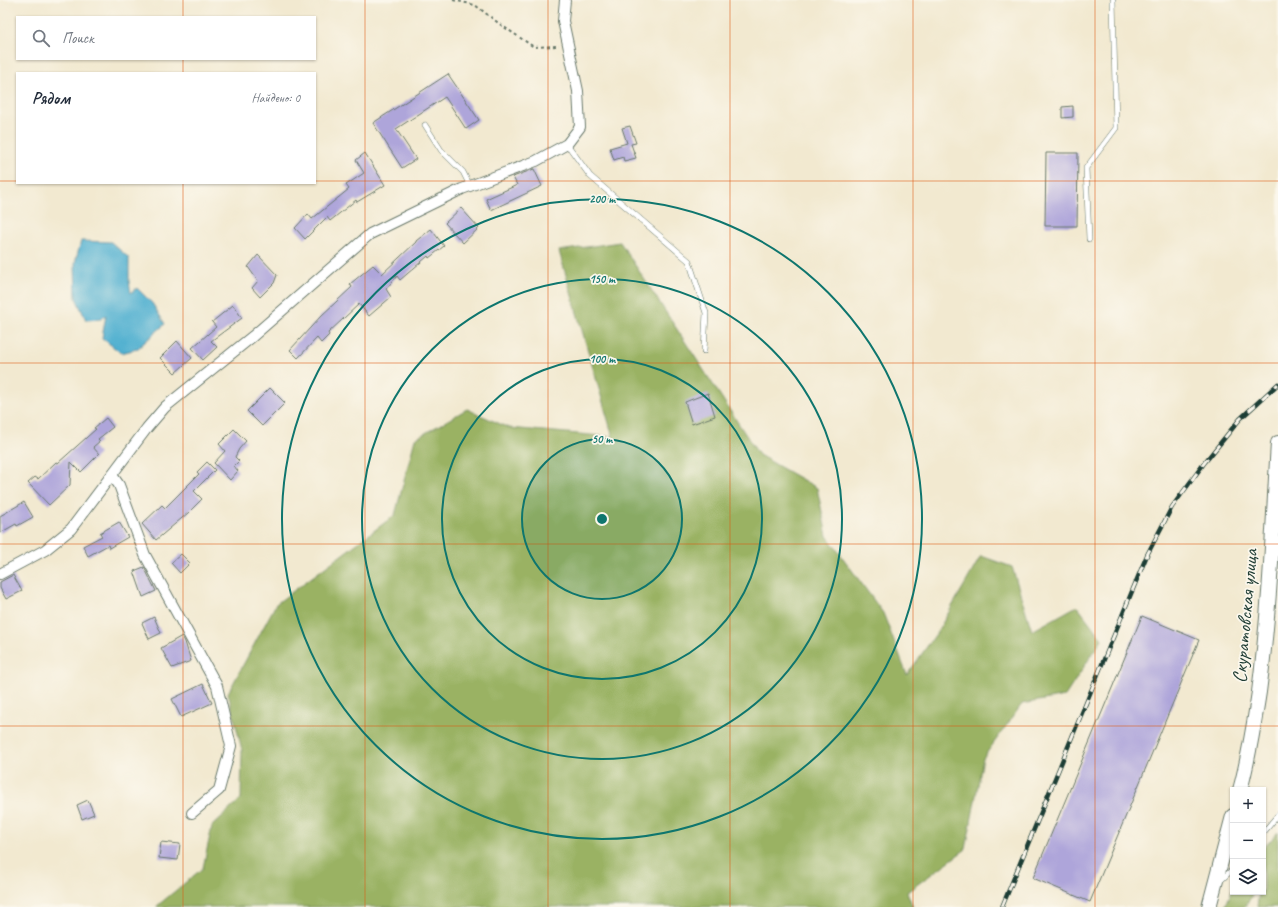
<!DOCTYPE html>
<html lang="ru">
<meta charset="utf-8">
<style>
body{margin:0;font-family:Caveat,sans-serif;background:#f6f6f7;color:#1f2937}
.controls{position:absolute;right:12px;bottom:12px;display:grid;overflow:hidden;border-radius:0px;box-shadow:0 1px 3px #0004}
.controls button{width:36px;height:36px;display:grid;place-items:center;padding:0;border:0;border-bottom:1px solid #e0e1e3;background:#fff;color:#1f2937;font:20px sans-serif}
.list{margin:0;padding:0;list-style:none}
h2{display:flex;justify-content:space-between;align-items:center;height:52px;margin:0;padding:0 16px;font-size:17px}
h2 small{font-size:13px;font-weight:400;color:#747a83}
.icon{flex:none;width:22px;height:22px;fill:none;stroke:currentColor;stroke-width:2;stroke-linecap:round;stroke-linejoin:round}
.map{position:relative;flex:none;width:1278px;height:907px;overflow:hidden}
.search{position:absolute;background:#fff;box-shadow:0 1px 3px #0004;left:16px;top:16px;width:300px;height:44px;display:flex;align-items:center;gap:10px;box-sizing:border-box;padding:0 14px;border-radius:0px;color:#747a83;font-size:15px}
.panel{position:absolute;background:#fff;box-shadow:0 1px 3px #0004;left:16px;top:72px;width:300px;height:112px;border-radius:0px}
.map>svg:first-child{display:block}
.forest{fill:#9ab263;stroke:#5c784c}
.water{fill:#51b0d0;stroke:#387682}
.building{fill:#aea5da}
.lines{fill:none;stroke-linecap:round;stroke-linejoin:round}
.lane-casing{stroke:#69796b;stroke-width:6}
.street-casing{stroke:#69796b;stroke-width:12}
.secondary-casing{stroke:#69796b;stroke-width:16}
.path{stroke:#69796b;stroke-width:2;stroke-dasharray:3 3;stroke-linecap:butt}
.lane{stroke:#fff;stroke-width:5}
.street{stroke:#fff;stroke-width:10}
.secondary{stroke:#fff;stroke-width:14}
.rail-casing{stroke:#1f3d34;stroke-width:4.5}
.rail{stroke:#fbf7ec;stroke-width:3;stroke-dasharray:9;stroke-linecap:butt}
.grid{fill:none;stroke:#de580e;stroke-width:1;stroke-opacity:0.55}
.ring{fill:none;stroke:#0f766e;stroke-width:2}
.labels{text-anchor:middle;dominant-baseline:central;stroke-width:3.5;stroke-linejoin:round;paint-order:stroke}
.street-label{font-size:20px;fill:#1f3d34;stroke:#fbf7ec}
.centre{fill:#0f766e;stroke:#fbf7ec;stroke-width:2}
.ring-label{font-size:12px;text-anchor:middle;font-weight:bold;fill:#0f766e;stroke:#fbf7ec;stroke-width:3.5;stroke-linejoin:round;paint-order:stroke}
</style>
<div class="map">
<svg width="1278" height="907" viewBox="0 0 1278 907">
<rect width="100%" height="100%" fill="#fbf7ec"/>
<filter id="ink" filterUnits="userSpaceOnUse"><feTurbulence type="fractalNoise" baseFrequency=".025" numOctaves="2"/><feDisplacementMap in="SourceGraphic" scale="8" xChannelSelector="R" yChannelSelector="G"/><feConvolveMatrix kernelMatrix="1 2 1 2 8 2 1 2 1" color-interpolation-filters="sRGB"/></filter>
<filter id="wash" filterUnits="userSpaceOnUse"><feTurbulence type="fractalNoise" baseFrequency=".012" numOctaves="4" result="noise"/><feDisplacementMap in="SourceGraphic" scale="16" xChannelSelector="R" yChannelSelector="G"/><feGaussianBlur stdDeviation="0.9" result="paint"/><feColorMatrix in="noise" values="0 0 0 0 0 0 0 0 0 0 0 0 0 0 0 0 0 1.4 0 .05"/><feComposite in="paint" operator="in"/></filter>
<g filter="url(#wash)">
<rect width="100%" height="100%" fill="#f2e9d0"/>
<g class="forest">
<path d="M620,242L759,455L817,488L827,536L883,613L907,675L938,631L981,556L1012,567L1032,631L1077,606L1102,639L1065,696L1022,704L983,758L966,849L907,892L913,907H157V906L203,868L212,826L241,799L242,750L228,693L276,604L395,515L415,439L467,409L509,428L613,437L559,251Z"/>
<path d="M1278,832V907H1257L1259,892H1263V849Z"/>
<path d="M1233,888V892H1254L1245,907H1225Z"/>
</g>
<path class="water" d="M81,241L111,242L129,258V282L131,293L137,288L152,303L165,324L137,349L121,353L102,338L106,315L101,319L86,320L76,298L75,263Z"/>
<g id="blocks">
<g class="building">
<path d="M448,74L479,120L466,129L445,97L396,129L416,159L402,168L373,123Z"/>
<path d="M1073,106V117L1062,118V107Z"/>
<path d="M630,126L636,143L631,144L636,158L624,161L623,157L614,160L610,148L627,143L622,128Z"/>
<path d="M365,153L385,185L357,202L356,200L330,221L327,217L305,239L295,228L308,214L312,219L349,189L346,185L364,173L356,160Z"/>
<path d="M1046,153H1078L1077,226H1045Z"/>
<path d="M534,169L542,186L491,210L486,199L517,185L513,177Z"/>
<path d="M461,208L479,228L463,243L445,223Z"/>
<path d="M431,229L444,246L429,258L428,256L400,280L397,276L386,289L391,297L369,316L359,304L328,333L329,335L321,343L317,338L298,358L290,350L321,316L352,287L350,284L373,265L382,274L416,242V241Z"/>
<path d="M258,255L277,275L274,283L260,297L252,288L258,281L248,267Z"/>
<path d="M233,305L242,318L211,341L217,347L203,360L192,348L216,327L212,322Z"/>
<path d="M177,341L192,358L175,373L160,358Z"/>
<path d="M270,388L285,403L262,426L247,411Z"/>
<path d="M708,393L715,416L692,424L685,402Z"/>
<path d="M106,418L113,427L98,439L100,441L93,447L99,454L81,472L71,462L70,485L49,505L28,483L35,477L38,479L56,462L58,463L96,429L94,428Z"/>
<path d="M234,429L246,441L239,449L235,457L239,461L234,466L238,471L230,480L214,463L225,451L219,444Z"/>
<path d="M207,462L215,470L194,491L202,499L188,513L156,540L142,524L162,505L165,508L199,474L197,472Z"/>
<path d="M24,502L33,517L17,526L16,524L0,533V516Z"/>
<path d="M119,522L128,537L109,548L108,545L88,556L83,546L102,536L100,533Z"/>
<path d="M181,554L190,563L180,573L171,563Z"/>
<path d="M144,567L156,591L143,597L134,571Z"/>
<path d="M13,575L22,591L6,599L0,588V582Z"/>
<path d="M1142,616L1199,640L1090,902L1033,878Z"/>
<path d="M154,617L161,633L149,639L142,623Z"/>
<path d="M182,636L185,642L191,661L172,668L161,648Z"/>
<path d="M203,684L212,703L181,717L172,699Z"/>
<path d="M88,800L94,814L82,819L77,805Z"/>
<path d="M161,842L180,844L178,860L159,858Z"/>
</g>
</g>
</g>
<g filter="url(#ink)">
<use href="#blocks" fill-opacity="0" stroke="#69796b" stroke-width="1"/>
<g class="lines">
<g class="lane-casing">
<g id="lane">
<path d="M425,125L441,150L463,172L470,186"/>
<path d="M567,144L590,176L689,261L706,313L704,351"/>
<path d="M1089,239L1086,168L1116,128L1113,0"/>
<path d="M1263,833L1278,815"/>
<path d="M1219,882L1233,869"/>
</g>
</g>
<g class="street-casing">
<g id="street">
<path d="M112,475L119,485L145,555L217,686L231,746L219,790L192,813"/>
<path d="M0,574L45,550L71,529L147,428L165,407L253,336L370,234L462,189L536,161L567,144L580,127L578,91L563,21L565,0"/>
</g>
</g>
<g class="secondary-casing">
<g id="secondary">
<path d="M1240,790C1249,758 1254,724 1259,692C1270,609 1273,526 1278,443"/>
<path d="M1209,907L1233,816"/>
</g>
</g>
<path class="path" d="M453,0L475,5L501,25L534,47L559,46"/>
<use href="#lane" class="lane"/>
<use href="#street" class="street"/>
<use href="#secondary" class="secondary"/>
<g class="rail-casing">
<path id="rail" d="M1002,907L1147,555L1172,507L1205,462L1240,419L1278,384"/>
</g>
<use href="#rail" class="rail"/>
</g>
</g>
<path class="grid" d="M183,0V17M365,0V907M548,0V907M730,0V907M913,0V907M1095,0V907M183,59V73M0,181H17M315,181H1278M183,183V907M0,363H1278M0,544H1278M0,726H1278"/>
<circle cx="602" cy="519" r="80" fill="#0f766e" fill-opacity=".12"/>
<g class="ring">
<circle cx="602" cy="519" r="80"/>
<circle cx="602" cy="519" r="160"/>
<circle cx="602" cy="519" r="240"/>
<circle cx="602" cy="519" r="320"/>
</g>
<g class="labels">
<g class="street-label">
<text transform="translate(1245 616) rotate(-85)">Скуратовская улица</text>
</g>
</g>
<circle cx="602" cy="519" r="6" class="centre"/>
<g class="ring-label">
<text x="602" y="203">200 m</text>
<text x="602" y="283">150 m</text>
<text x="602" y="363">100 m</text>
<text x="602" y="443">50 m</text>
</g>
</svg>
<div class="controls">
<button>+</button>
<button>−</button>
<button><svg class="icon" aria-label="layers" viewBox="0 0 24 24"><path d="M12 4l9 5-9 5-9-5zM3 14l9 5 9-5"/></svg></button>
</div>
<div class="search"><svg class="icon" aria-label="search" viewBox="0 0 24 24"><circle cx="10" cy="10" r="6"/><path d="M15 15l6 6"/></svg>Поиск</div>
<section class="panel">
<h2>Рядом<small>Найдено: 0</small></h2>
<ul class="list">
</ul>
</section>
</div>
